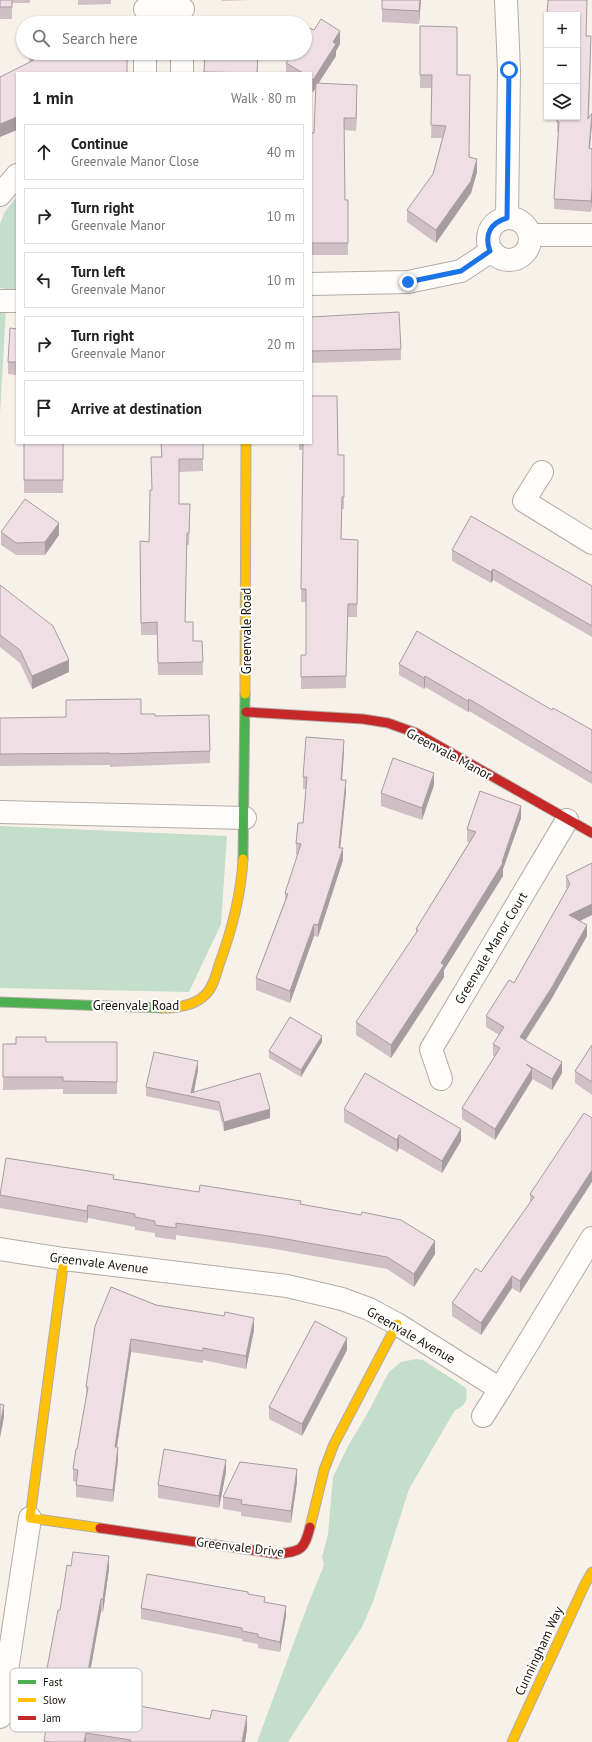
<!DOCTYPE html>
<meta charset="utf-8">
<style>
body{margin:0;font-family:"PT Sans",sans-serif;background:#f6f6f6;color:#222}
.controls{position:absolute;right:12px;top:12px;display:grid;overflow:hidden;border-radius:0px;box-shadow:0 1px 3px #0004}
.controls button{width:36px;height:36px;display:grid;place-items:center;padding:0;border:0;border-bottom:1px solid #e0e0e0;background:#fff;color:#222;font:20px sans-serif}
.stop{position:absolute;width:12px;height:12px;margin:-9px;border:3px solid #1a73e8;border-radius:50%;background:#fff}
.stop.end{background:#1a73e8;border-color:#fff;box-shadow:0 1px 4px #0008}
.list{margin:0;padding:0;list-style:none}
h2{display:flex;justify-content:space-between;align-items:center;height:52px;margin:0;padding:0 16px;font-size:17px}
h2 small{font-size:13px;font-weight:400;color:#767676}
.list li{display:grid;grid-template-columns:26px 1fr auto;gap:12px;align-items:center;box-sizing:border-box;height:56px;margin:0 8px 8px;padding:0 8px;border:1px solid #e0e0e0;border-radius:0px}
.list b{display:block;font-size:15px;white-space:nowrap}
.list p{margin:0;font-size:13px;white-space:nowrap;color:#767676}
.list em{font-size:13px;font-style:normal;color:#767676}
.icon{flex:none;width:22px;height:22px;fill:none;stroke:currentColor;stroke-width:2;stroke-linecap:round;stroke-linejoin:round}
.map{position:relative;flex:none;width:592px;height:1742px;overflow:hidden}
.search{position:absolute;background:#fff;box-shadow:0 1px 3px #0004;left:16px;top:16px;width:296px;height:44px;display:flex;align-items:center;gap:10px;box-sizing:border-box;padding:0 14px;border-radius:22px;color:#767676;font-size:15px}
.panel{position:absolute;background:#fff;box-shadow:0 1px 3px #0004;left:16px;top:72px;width:296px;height:372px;border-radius:0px}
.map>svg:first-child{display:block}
.green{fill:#c3decd}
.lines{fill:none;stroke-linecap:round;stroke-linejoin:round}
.street-casing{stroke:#b3aca6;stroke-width:24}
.fast-casing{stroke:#b3aca6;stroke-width:11}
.slow-casing{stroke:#b3aca6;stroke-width:11}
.jam-casing{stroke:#b3aca6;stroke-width:11}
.street{stroke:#fefdfc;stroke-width:22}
.fast{stroke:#4caf50;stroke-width:9}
.slow{stroke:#ffc107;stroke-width:9}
.jam{stroke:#c62828;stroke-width:9}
.wall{fill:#cec0c5}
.shaded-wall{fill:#a79ca0}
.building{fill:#efdfe5;stroke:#a79ca0}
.route{stroke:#1a73e8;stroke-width:5}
.labels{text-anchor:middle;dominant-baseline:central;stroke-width:4;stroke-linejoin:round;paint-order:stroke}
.street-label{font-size:13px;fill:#18120d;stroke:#fff}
.key{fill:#fff;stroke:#bab8b6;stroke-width:1}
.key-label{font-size:11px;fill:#18120d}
</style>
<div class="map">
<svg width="592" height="1742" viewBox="0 0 592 1742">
<rect width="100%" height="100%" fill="#f8f1ea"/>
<g class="green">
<path d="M17,196V291L0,288V224L4,213Z"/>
<path d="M6,308L0,414V309Z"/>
<path d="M0,826L227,836L221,924L189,992L0,988Z"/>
<path d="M416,1359L423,1360L466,1388C468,1399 466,1406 455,1410L409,1489L374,1599L362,1627L288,1742H257L307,1607L324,1565L322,1557L328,1534L333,1477L348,1446L366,1416L389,1372L401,1362Z"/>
</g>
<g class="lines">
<g class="street-casing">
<g id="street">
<path d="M506,0L509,70L507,218"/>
<path d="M145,9H183"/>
<path d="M145,53V73"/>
<path d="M182,73V53"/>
<path d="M0,195L17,175"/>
<circle cx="509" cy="239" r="21"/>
<path d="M530,235H592"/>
<path d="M311,284L408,282L432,277L461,271L491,251"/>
<path d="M0,301H17"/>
<path d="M542,472L524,501L592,543"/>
<path d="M0,812L245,818"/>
<path d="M441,1079L431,1049L567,820"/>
<path d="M0,1249L64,1259L287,1286L342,1299L369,1309L397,1324L500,1389L592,1238"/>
<path d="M483,1416L500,1389"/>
<path d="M0,1717L30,1518"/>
</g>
</g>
<g class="fast-casing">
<g id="fast">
<path d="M243,859L245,694"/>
<path d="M0,1002L162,1008"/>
</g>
</g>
<g class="slow-casing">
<g id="slow">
<path d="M245,694L246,443"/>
<path d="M162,1008C177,1008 194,1006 205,995C213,988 216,975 219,965C232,930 241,896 243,859"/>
<path d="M64,1259L30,1518L100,1528"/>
<path d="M310,1527L324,1470L334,1444L397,1324"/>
<path d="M512,1742L585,1584L592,1572"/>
</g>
</g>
<g class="jam-casing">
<g id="jam">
<path d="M246,712L363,719L388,723L416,733L592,833"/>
<path d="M100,1528L278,1554C302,1551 304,1550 310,1527"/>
</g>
</g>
<use href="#street" class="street"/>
<use href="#fast" class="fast"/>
<use href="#slow" class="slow"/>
<use href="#jam" class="jam"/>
</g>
<g class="wall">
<path d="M0,0H30V3H12V19H0Z"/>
<path d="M78,0H111V4L78,5Z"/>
<path d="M222,0H250L222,1Z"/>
<path d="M421,0L419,24L382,22V9Z"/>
<path d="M548,0H587L586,36L591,46L589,118L590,148L592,149V199L591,212L554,209V199L558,132H557V117L577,15Z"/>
<path d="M420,26L457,75L470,157L477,172L471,193L436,243L407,222V210L433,174L442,138H431L432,88H420Z"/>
<path d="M340,44L336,51V56L318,83L357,98L356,131L344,130L345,200H348V255H311V133H314L316,88L313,92L311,91V73H286V63Z"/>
<path d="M29,53H127L17,73L30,62L29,61Z"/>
<path d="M205,53H258V73H204Z"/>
<path d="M311,317L401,349V360L311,363Z"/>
<path d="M17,329V375L8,374V362Z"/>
<rect x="24" y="443" width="39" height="50"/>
<path d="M161,443H203V471L179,472V504L190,517L189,545H187L185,622L193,641H202L203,675H158L157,635H141L140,541L149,542L152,490L161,457Z"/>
<path d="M299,443H311L338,455H344V509H342L341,539L358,552L357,617H348L346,688L301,689V655H306V602H301L303,450H299Z"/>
<path d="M1,532L59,535L45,555H16L1,545Z"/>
<path d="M452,550L592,586V637L493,580L491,583L452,561Z"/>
<path d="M0,585L69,672L32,689L20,663L0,647Z"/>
<path d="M399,664L552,710L592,730V784L469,711L468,712L425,687L424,689L399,675Z"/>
<path d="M141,714L155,716L210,751V763L110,767V765L0,766V718L66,717Z"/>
<path d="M344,752L342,780L346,792L340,848L343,860L318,937L314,936L290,1003L256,990V978L285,900V893L298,855H296V843L303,823L306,789H303V777Z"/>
<path d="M434,785L422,820L381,806V793Z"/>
<path d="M521,818L503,869V876L444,970V977L391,1058L356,1035V1022L416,933V929L469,842H467V829Z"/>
<path d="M592,863V915L580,921L587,936L552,998L526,1040L562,1073L552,1090L532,1079V1080L495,1140L462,1119V1108L495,1057L493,1056V1044L499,1035L486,1027V1016L514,983L567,890L566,887V876Z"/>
<path d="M46,1042H117V1094H63V1089L3,1090V1044Z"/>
<path d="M322,1042L301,1077L269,1058V1051Z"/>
<path d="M592,1045V1095L575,1083V1071Z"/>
<path d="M198,1070L194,1092L270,1118L224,1131L219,1111L146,1096V1087Z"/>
<path d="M344,1109L461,1141L442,1173L399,1148L397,1152L344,1122Z"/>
<path d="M584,1113L520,1293L512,1288L481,1335L452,1316V1303L481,1272L530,1202V1194Z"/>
<path d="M114,1179L199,1192L301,1204L435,1254L414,1287L387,1269L269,1248L176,1235V1240L155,1237V1233L135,1230V1227L88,1218L87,1223L0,1208V1195Z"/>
<path d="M156,1305L254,1330L246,1369L203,1360V1363L131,1352L117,1447L118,1460L113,1502L76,1497V1482L73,1481V1469L86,1399V1387Z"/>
<path d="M347,1350L302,1436L269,1419V1407Z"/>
<path d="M226,1472L219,1508L158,1498V1485Z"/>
<path d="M297,1482L291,1523L241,1516V1512L223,1509V1497Z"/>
<path d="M109,1569L103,1612L101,1611L86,1694L90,1706L247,1729L245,1742H44L53,1688L46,1687V1674L60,1610Z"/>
<path d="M248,1594L265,1602L286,1616L280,1652L258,1648V1644L242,1641V1639L141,1619V1608Z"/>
</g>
<g class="shaded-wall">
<path d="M420,0H421L419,24V11Z"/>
<path d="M340,31V44L336,51V56L313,92V80L333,42Z"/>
<path d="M357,85V98L356,131V118Z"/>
<path d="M592,114V124L589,159V148Z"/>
<path d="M17,117V130L0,137V124Z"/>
<path d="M477,159V172L471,193L436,243V230Z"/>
<path d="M592,189V199L591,212V201Z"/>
<path d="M59,523V535L45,555V542Z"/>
<path d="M493,569V580L491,583V572Z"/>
<path d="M69,660V672L32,689V676Z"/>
<path d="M425,676V687L424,689V678Z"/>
<path d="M469,699V711L468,712V701Z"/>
<path d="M344,740V752L341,792V780Z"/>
<path d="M434,773V785L422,820V808Z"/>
<path d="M346,780V792L339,860V848Z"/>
<path d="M521,806V818L503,869V876L444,970V977L391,1058V1045L502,862Z"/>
<path d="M343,848V860L318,937V925Z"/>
<path d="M592,904V915L569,926V915Z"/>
<path d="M314,924V936L290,1003V991Z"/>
<path d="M587,925V936L552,998L520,1048V1037Z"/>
<path d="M322,1036V1042L301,1077V1070Z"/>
<path d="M198,1061V1070L193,1096L191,1093Z"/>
<path d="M562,1062V1073L552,1090V1079Z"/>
<path d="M532,1069V1080L495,1140V1129Z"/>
<path d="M270,1109V1118L224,1131V1122Z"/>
<path d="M461,1129V1141L442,1173V1161Z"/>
<path d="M399,1135V1148L397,1152V1140Z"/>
<path d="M592,1170V1182L520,1293V1281Z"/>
<path d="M88,1205V1218L87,1223V1211Z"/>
<path d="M435,1241V1254L414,1287V1274Z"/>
<path d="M512,1276V1288L481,1335V1323Z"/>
<path d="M254,1318V1330L246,1369V1356Z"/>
<path d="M347,1338V1350L302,1436V1424Z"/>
<path d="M131,1339V1352L115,1459V1447Z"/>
<path d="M4,1405V1417L0,1438V1425Z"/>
<path d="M118,1447V1460L113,1502V1490Z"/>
<path d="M226,1460V1472L219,1508V1496Z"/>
<path d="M297,1469V1482L291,1523V1511Z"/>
<path d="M109,1556V1569L103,1612V1599Z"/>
<path d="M101,1599V1611L84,1706V1694Z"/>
<path d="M286,1606V1616L280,1652V1642Z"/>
<path d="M247,1716V1729L245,1742H242Z"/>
<path d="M86,1733V1742H84Z"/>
</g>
<g class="building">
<rect x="0" y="0" width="12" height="7"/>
<path d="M382,0H420L419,11L382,9Z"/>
<path d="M548,0H587L586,36H591L588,119L592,113L589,148L592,149V189L591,201L554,199L559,122H557V117H577V15H547Z"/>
<path d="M321,19L340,31L333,42L336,44L313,80L311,78V73H303L286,63L293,53H305V34L309,28L314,30Z"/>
<path d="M420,26L457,27V75H470L469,157L477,159L471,181L436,230L407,210L433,174L446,126L431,125L432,75H420Z"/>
<path d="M31,53H127V73H17V117L0,124V77L34,60Z"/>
<path d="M205,53H258L257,73L204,72Z"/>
<path d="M316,83L357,85L356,118H344L345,200H348V243H311V133H314Z"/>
<path d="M399,312L401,349L311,351V317Z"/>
<path d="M10,328L17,329V362H8Z"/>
<path d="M311,396H337L338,455H344V497H342L341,539L358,540L357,604H348L346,676L301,677V655H306V589H301L303,443H311Z"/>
<rect x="24" y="443" width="39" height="37"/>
<path d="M161,443H203V459H179V504H190L189,533H187L185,622H193V641H202L203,662L158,663L157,622L141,623L140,541L149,542L150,490H152L151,457H162Z"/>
<path d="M25,499L59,523L45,542L16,543L1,532Z"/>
<path d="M471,516L592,586V626L493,569L491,572L452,550Z"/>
<path d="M0,585L53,626L69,660L32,676L20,650L0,635Z"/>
<path d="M417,631L552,710L553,708L592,730V773L469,699L468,701L425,676L424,678L399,664Z"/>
<path d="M141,699V714H155V716L209,715L210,751L110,754V753L0,754V718L66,717V700Z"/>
<path d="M306,737L344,740L341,780H346L339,848H343L318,925L314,924L290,991L256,978L288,894L285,893L301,844L296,843L298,823H303L307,777H303Z"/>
<path d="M393,758L434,773L422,808L381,793Z"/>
<path d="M480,791L521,806L502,862L503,863L441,963L444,965L391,1045L356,1022L418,930L416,929L476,832L467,829Z"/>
<path d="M592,863V904L569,915L587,925L552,987L520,1037L562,1062L552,1079L526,1064L532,1069L495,1129L462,1108L500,1048L493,1044L504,1027L486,1016L509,980L514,983L570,884L566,876Z"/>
<path d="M290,1017L322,1036L301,1070L269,1051Z"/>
<path d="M16,1037H46V1042H117V1082L63,1081V1077H3V1044H16Z"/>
<path d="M592,1045V1082L575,1071Z"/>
<path d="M154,1052L198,1061L191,1093L260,1073L270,1109L224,1122L219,1102L146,1087Z"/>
<path d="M365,1073L461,1129L442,1161L399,1135L397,1140L344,1109Z"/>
<path d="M584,1113L592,1118V1170L520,1281L512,1276L481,1323L452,1303L476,1268L481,1272L534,1197L530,1194Z"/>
<path d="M6,1158L114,1175L113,1179L199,1192L200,1185L301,1201L300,1204L361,1215L362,1212L401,1220L435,1241L414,1274L387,1257L269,1236L176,1223V1228L155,1225V1221L135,1217V1214L88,1205L87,1211L0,1195Z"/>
<path d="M111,1287L156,1305L224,1316L225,1312L254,1318L246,1356L203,1348V1351L131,1339L115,1447H118L113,1490L76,1485L78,1470L73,1469L76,1449H77L88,1387H86L95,1326Z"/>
<path d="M315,1321L347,1338L302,1424L269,1407Z"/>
<path d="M0,1404L4,1405L0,1425Z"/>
<path d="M164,1449L226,1460L219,1496L158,1485Z"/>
<path d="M240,1462L297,1469L291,1511L241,1504L242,1500L223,1497Z"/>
<path d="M73,1552L109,1556L103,1599H101L84,1694L90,1695L89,1705L121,1711L123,1703L210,1719L212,1710L247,1716L242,1742H130L131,1740L86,1733L84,1742H49L44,1741L55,1676L46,1674L58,1610H60L67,1565L71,1566Z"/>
<path d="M147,1574L248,1592V1594L265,1597L264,1602L286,1606L280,1642L258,1637V1634L242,1631V1628L141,1608Z"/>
</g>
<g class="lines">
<path class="route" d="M408,282L461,271L490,251C484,235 490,223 507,218L509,70"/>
</g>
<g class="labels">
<g class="street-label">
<text transform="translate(246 631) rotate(-90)">Greenvale Road</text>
<text transform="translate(449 754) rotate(28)">Greenvale Manor</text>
<text transform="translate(491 948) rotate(-59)">Greenvale Manor Court</text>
<text x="136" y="1005">Greenvale Road</text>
<text transform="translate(99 1263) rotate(7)">Greenvale Avenue</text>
<text transform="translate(411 1335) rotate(30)">Greenvale Avenue</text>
<text transform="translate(240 1547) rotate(7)">Greenvale Drive</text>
<text transform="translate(539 1651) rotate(-65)">Cunningham Way</text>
</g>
</g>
<rect x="10" y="1668" width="132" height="64" rx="6" class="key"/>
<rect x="18" y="1680" width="18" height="4" fill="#4caf50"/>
<rect x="18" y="1698" width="18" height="4" fill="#ffc107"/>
<rect x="18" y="1716" width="18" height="4" fill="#c62828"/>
<g class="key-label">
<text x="43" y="1686">Fast</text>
<text x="43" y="1704">Slow</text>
<text x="43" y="1722">Jam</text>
</g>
</svg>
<div class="controls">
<button>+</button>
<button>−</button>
<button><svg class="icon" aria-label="layers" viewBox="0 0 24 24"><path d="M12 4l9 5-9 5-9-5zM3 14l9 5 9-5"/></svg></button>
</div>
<div class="stop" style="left:509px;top:70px"></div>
<div class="stop end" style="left:408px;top:282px"></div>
<div class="search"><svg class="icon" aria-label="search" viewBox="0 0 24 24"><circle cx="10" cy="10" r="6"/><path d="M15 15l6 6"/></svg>Search here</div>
<section class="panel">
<h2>1 min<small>Walk · 80 m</small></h2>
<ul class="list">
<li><svg class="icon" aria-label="ahead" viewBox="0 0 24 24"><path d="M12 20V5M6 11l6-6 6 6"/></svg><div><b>Continue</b><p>Greenvale Manor Close</p></div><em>40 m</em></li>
<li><svg class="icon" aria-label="right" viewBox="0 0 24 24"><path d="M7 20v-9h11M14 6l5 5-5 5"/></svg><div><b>Turn right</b><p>Greenvale Manor</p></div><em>10 m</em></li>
<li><svg class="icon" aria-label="left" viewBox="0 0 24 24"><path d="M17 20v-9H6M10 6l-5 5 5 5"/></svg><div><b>Turn left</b><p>Greenvale Manor</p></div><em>10 m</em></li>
<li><svg class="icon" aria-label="right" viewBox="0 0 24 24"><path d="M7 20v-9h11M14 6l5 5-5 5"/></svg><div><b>Turn right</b><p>Greenvale Manor</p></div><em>20 m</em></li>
<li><svg class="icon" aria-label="arrive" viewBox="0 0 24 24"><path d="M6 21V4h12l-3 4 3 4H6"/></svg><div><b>Arrive at destination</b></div></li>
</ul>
</section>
</div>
